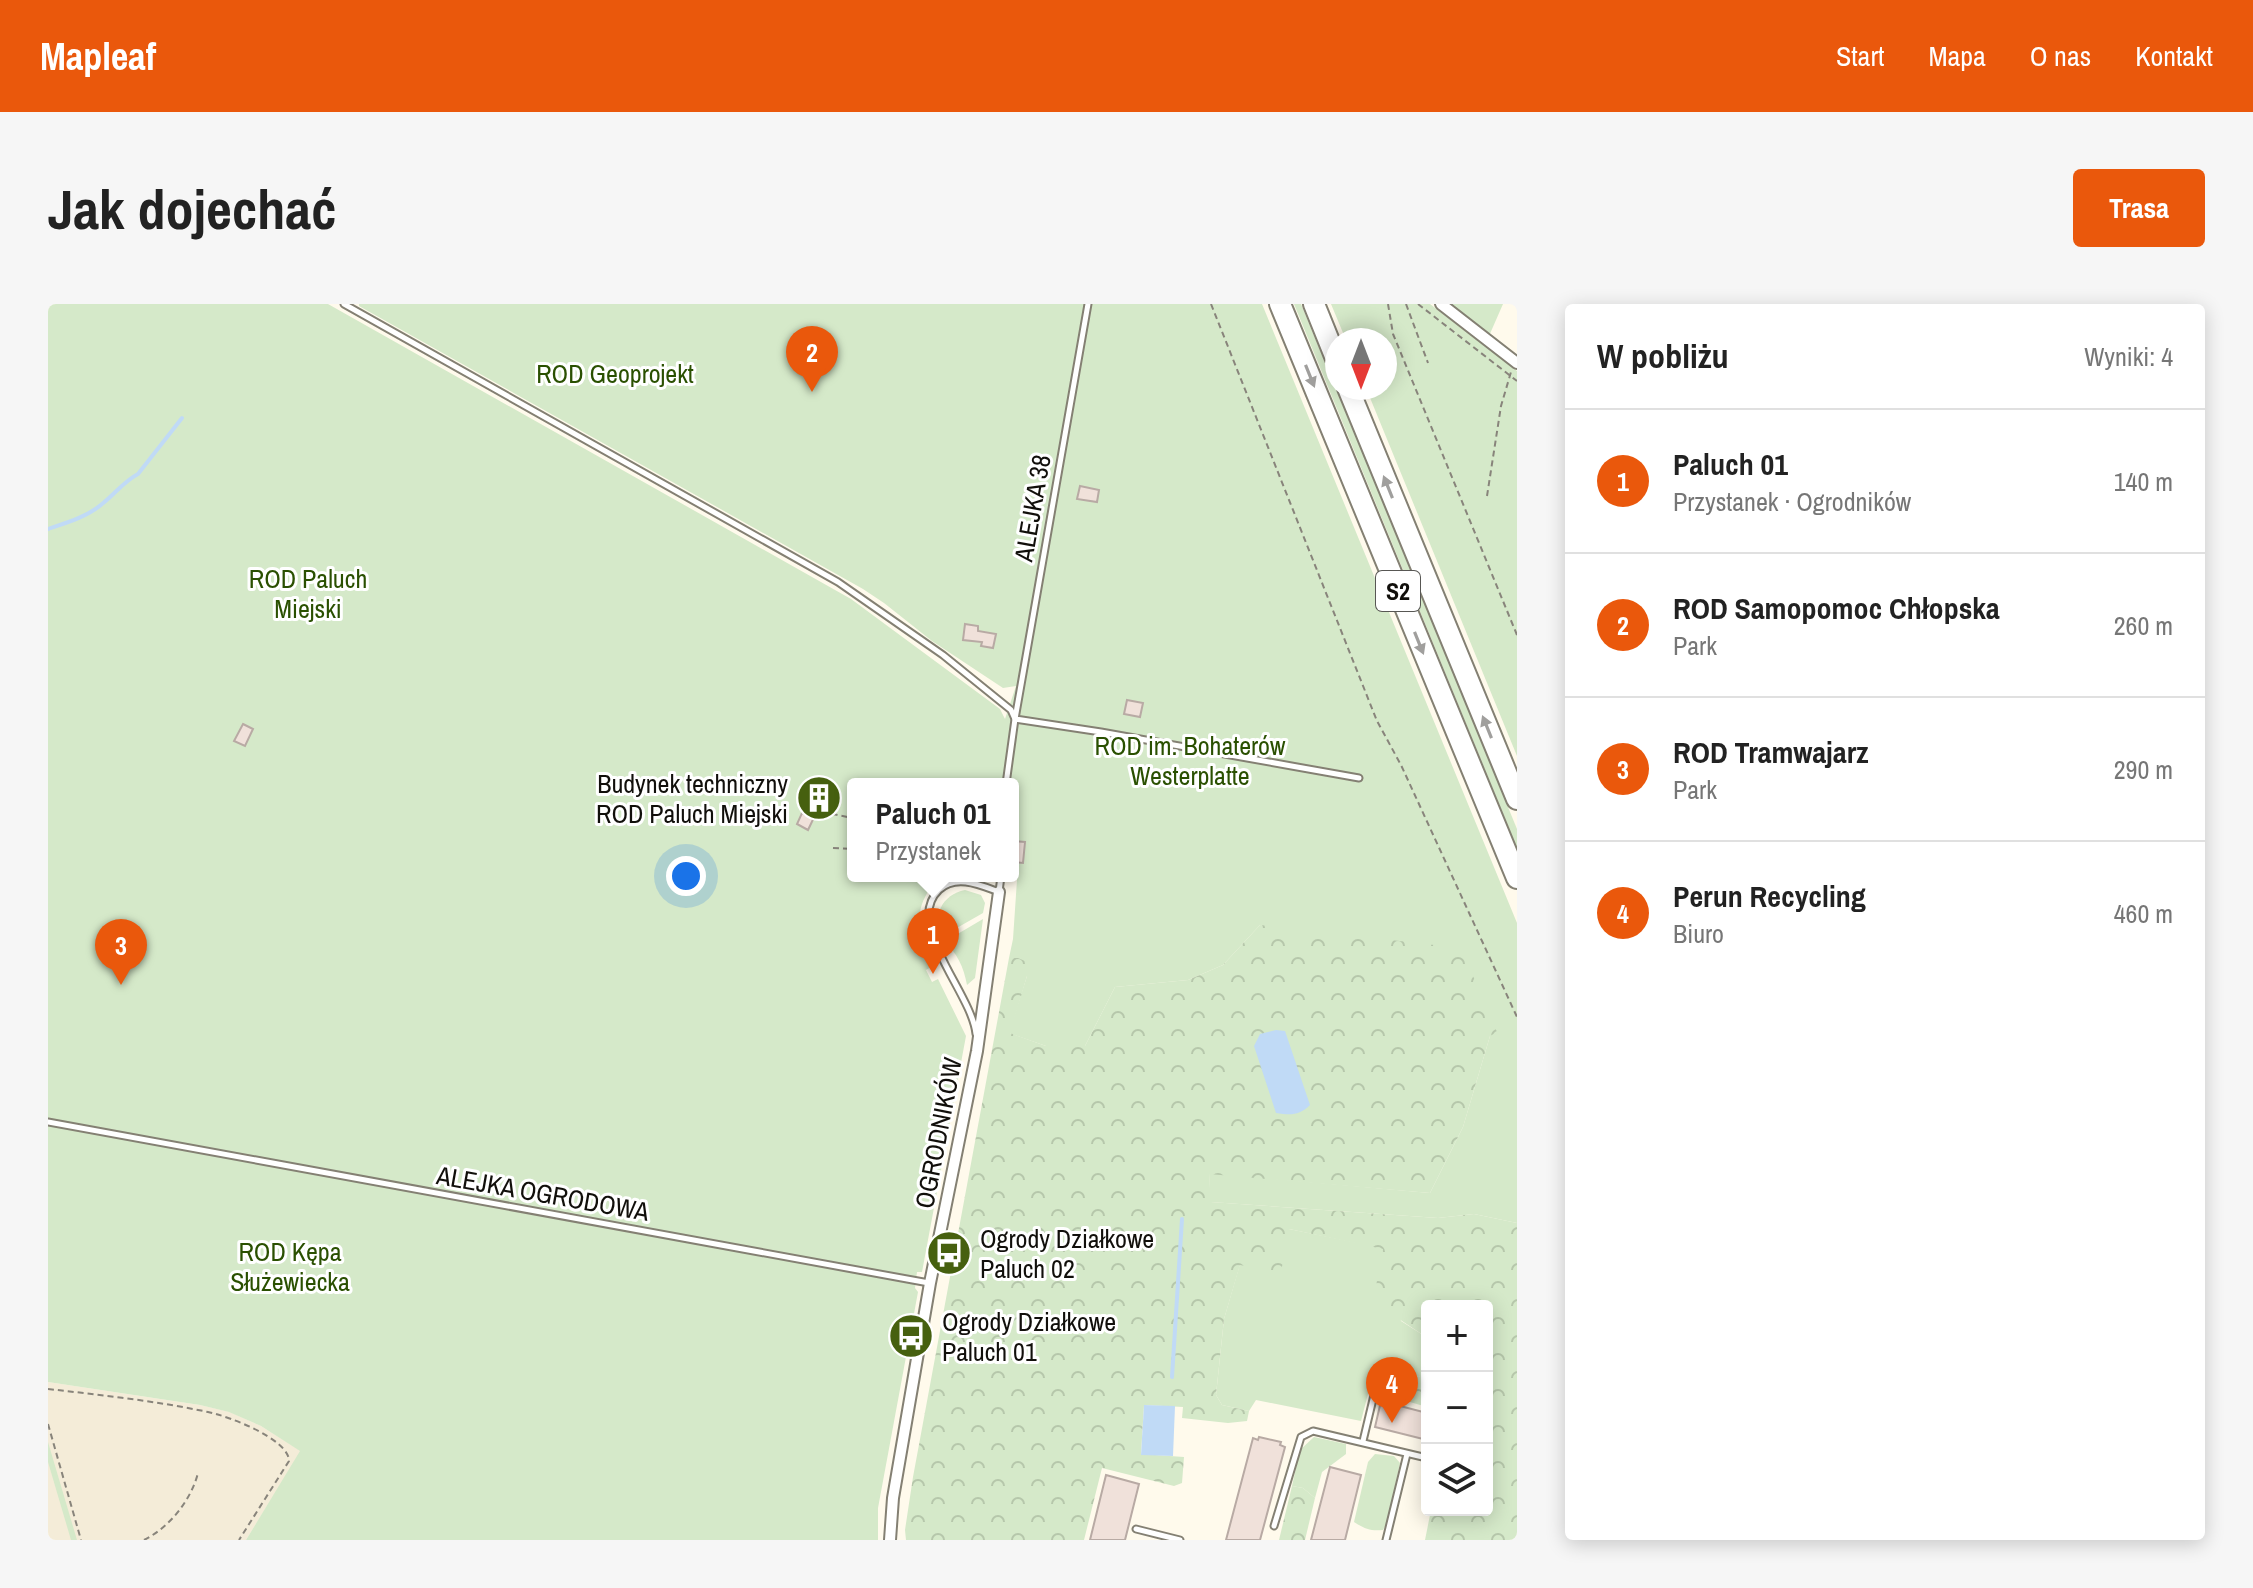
<!DOCTYPE html>
<html lang="pl">
<meta charset="utf-8">
<style>
body{margin:0;font-family:"Archivo Narrow",sans-serif;background:#f6f6f6;color:#222}
.controls{position:absolute;right:24px;bottom:24px;display:grid;overflow:hidden;border-radius:8px;box-shadow:0 4px 20px #0003}
.controls button{width:72px;height:72px;display:grid;place-items:center;padding:0;border:0;border-bottom:2px solid #e0e0e0;background:#fff;color:#222;font:40px sans-serif}
.compass{position:absolute;left:1277px;top:24px;width:72px;height:72px;border-radius:50%;background:#fff;box-shadow:0 4px 20px #0003;rotate:180deg}
.you{position:absolute;left:638px;top:572px;width:28px;height:28px;margin:-20px;border:6px solid #fff;border-radius:50%;background:#1a73e8;box-shadow:0 0 0 12px #1a73e833}
.badge{display:grid;place-items:center;width:52px;height:52px;border-radius:50%;background:#ea580c;color:#fff;font-size:26px;font-weight:700}
.pin{position:absolute;translate:-50% -66px;filter:drop-shadow(0 2px 4px #0008)}
.pin::after{content:'';position:absolute;top:42px;width:28px;height:24px;background:inherit;clip-path:polygon(0 0,100% 0,50% 100%)}
.popup{position:absolute;left:799px;top:474px;width:172px;height:104px;box-sizing:border-box;display:grid;place-content:center;border-radius:8px;background:#fff;filter:drop-shadow(0 2px 6px #0005);font-size:26px;white-space:nowrap;color:#767676}
.popup b{font-size:30px;color:#222}
.popup::after{content:'';position:absolute;left:50%;top:100%;margin-left:-16px;border:16px solid transparent;border-top-color:#fff}
.list{margin:0;padding:0;list-style:none}
h2{display:flex;justify-content:space-between;align-items:center;height:104px;margin:0;padding:0 32px;font-size:34px}
h2 small{font-size:26px;font-weight:400;color:#767676}
.list li{display:grid;grid-template-columns:52px 1fr auto;gap:24px;align-items:center;box-sizing:border-box;height:144px;padding:0 32px;border-top:2px solid #e0e0e0}
.list b{display:block;font-size:30px;white-space:nowrap}
.list p{margin:0;font-size:26px;white-space:nowrap;color:#767676}
.list em{font-size:26px;font-style:normal;color:#767676}
.icon{flex:none;width:44px;height:44px;fill:none;stroke:currentColor;stroke-width:2;stroke-linecap:round;stroke-linejoin:round}
.map{position:relative;flex:none;width:1469px;height:1236px;overflow:hidden;border-radius:8px}
header{display:flex;align-items:center;gap:48px;box-sizing:border-box;height:112px;padding:0 40px;background:#ea580c;color:#fff}
header strong{font-size:38px}
nav{display:flex;gap:44px;margin-inline-start:auto;font-size:28px}
.intro{display:flex;align-items:center;justify-content:space-between;box-sizing:border-box;height:192px;padding:0 48px}
h1{margin:0;font-size:56px}
.button{padding:20px 36px;border-radius:8px;background:#ea580c;color:#fff;font-size:28px;font-weight:700}
main{display:flex;gap:48px;padding:0 48px}
aside{flex:1;background:#fff;border-radius:8px;box-shadow:0 4px 20px #0003}
.map>svg:first-child{display:block}
.built{fill:#f4ecd8}
.green{fill:#d5e9c9}
.forest{fill:url(#forest-crowns)}
.water{fill:#c0daf6}
.lines{fill:none;stroke-linecap:round;stroke-linejoin:round}
.stream{stroke:#c0daf6;stroke-width:4}
.building{fill:#f0e1da;stroke:#b8aaa4;stroke-width:2}
.lane-casing{stroke:#848073;stroke-width:9}
.street-casing{stroke:#848073;stroke-width:14}
.highway-casing{stroke:#848073;stroke-width:24}
.path{stroke:#88847b;stroke-width:2;stroke-dasharray:6 4;stroke-linecap:butt}
.lane{stroke:#fff;stroke-width:5}
.street{stroke:#fff;stroke-width:10}
.highway{stroke:#fff;stroke-width:20}
.oneway{fill:#a09f9d}
.labels{text-anchor:middle;dominant-baseline:central;stroke-width:6;stroke-linejoin:round;paint-order:stroke}
.shield{fill:#fff;stroke:#585754;stroke-width:2}
.shield-label{font-size:24px;font-weight:bold;fill:#110f0b}
.park-label{font-size:26px;fill:#2a5001;stroke:#fff}
.street-label{font-size:26px;fill:#110f0b;stroke:#fff}
.poi-label{font-size:26px;fill:#110f0b;stroke:#fff;text-anchor:start}
</style>
<header>
<strong>Mapleaf</strong>
<nav><a>Start</a><a>Mapa</a><a>O nas</a><a>Kontakt</a></nav>
</header>
<div class="intro"><h1>Jak dojechać</h1><a class="button">Trasa</a></div>
<main>
<div class="map">
<svg width="1469" height="1236" viewBox="0 0 1469 1236">
<defs>
<pattern id="forest-crowns" width="20" height="18" patternUnits="userSpaceOnUse" patternTransform="scale(2)"><rect width="20" height="18" fill="#d5e9c9"/><path d="M2 6a3 3 0 1 1 6 0M12 15a3 3 0 1 1 6 0" fill="none" stroke="#b6c7ab"/></pattern>
</defs>
<rect width="100%" height="100%" fill="#fffaec"/>
<path class="built" d="M0,1078L152,1101L182,1108L213,1122L253,1147L198,1236H0Z"/>
<g class="green">
<path d="M0,0H280L803,295L952,405L957,415L968,382L955,384L884,337L836,299L815,285L311,2V0H1214L1469,619V919L1426,910L1390,914L1162,898L1161,869L1382,889L1415,823L1442,732L1212,621L1175,661L1140,676L1067,683L1037,742H998L961,729L979,672L970,654H961L965,635L969,576L965,571V480H805V572H884L885,580C872,598 867,614 877,635L870,640L883,663L878,666L884,678L890,675L918,732L874,968H869L867,984L870,988L830,1204V1236H198L252,1147L213,1122L181,1108L152,1101L0,1078Z"/>
<path d="M1246,0H1253L1469,525V544Z"/>
<path d="M1283,0H1382L1469,67V452L1318,84H1337V36H1298Z"/>
<path d="M1401,0H1455L1441,32Z"/>
<path d="M917,586L933,591L937,599L935,609L893,633C884,611 894,591 917,586Z"/>
<path d="M935,615L927,674L919,681C916,664 909,648 896,638Z"/>
<path d="M1241,925L1335,944L1353,1017L1375,1031L1379,1069L1371,1073L1351,1069L1345,1093L1321,1086L1313,1117L1208,1096L1201,1107L1174,1101L1168,1091L1176,1015L1192,960Z"/>
<path d="M1266,1133L1298,1140V1150L1274,1168L1267,1194L1255,1184L1244,1182L1252,1146Z"/>
<path d="M0,1138L29,1236H23L0,1158Z"/>
<path d="M1327,1150L1346,1152L1352,1159L1339,1219L1335,1226C1322,1227 1317,1225 1306,1218L1320,1158Z"/>
</g>
<g class="forest">
<path d="M1212,621L1413,644L1449,728L1442,732L1415,823L1382,889L1161,870L1163,898L1390,914L1426,910L1469,919V1236H1377L1383,1206H1439V1002H1379V1053L1375,1031L1339,1007L1328,982L1335,945L1241,925L1233,968L1192,961L1176,1015L1168,1091L1174,1101L1201,1107L1199,1117L1180,1119L1134,1114L1135,1103L1096,1101L1093,1150L1136,1153L1134,1179L1126,1182L1054,1164L1036,1236H858L857,1226L865,1173L961,654H970L979,658V672L962,729L998,742H1037L1067,683L1140,676L1175,661Z"/>
<path d="M1379,1067V1103L1345,1093L1351,1069L1371,1073Z"/>
<path d="M1244,1182L1255,1184L1267,1194L1257,1236H1231Z"/>
</g>
<g class="water">
<path d="M1228,726L1237,727L1262,801C1251,812 1242,811 1228,809L1206,742L1212,730Z"/>
<path d="M1096,1101L1127,1102L1125,1152L1093,1151Z"/>
</g>
<g class="lines">
<g class="stream">
<path d="M0,225C18,219 39,213 54,200C67,190 75,178 90,170L134,114"/>
<path d="M1124,1073L1134,915"/>
</g>
</g>
<g class="building">
<path d="M1032,182L1051,186L1049,198L1029,195Z"/>
<path d="M917,320L930,322V327L948,330L945,344L933,342L934,338L915,336Z"/>
<path d="M1079,396L1095,399L1092,413L1076,410Z"/>
<path d="M195,420L205,425L197,442L186,437Z"/>
<path d="M765,481L781,484L777,507L770,505L760,526L749,520L754,509L760,512Z"/>
<path d="M965,537L977,538L975,559L965,558Z"/>
<path d="M1333,1097L1379,1109V1136L1327,1123Z"/>
<path d="M1211,1133L1233,1138L1232,1141L1237,1143L1212,1236H1178L1205,1134L1210,1136Z"/>
<path d="M1282,1163L1313,1171L1297,1236H1263Z"/>
<path d="M1058,1171L1091,1180L1077,1236H1042Z"/>
</g>
<g class="lines">
<g class="lane-casing">
<g id="lane">
<path d="M296,0L790,278L895,351L963,406L967,415L958,480"/>
<path d="M1040,0L967,415L1053,428L1311,474"/>
<path d="M928,730C924,689 855,620 891,586C908,570 932,581 951,588L953,572"/>
<path d="M0,818L881,979"/>
<path d="M1315,1137L1326,1091"/>
<path d="M1226,1222L1253,1133L1265,1127L1379,1154"/>
<path d="M1088,1225L1132,1236"/>
<path d="M1338,1236L1359,1150"/>
</g>
</g>
<g class="street-casing">
<g id="street">
<path d="M1393,0L1469,59"/>
<path d="M842,1236L845,1194L882,979L929,747L951,588"/>
</g>
</g>
<g class="highway-casing">
<g id="highway">
<path d="M1232,0L1469,574"/>
<path d="M1266,0L1289,57"/>
<path d="M1300,84L1469,495"/>
</g>
</g>
<g class="path">
<path d="M1163,0L1329,417L1353,461L1469,713"/>
<path d="M1340,0L1345,30L1469,331"/>
<path d="M1358,0L1380,59"/>
<path d="M1370,0L1469,77"/>
<path d="M1439,192L1453,102L1463,68"/>
<path d="M764,506L805,514"/>
<path d="M785,544L805,545"/>
<path d="M0,1085C53,1091 108,1097 160,1108C180,1112 241,1135 241,1157L191,1236"/>
<path d="M0,1120L33,1236"/>
<path d="M96,1236C122,1223 143,1196 150,1169"/>
</g>
<use href="#lane" class="lane"/>
<use href="#street" class="street"/>
<use href="#highway" class="highway"/>
</g>
<defs><path id="oneway-solid" d="M-6-.8H1V-3.2L6.5 0L1 3.2V.8H-6Z" transform="scale(2)"/></defs>
<g class="oneway">
<use href="#oneway-solid" transform="translate(1262 72) rotate(68)"/>
<use href="#oneway-solid" transform="translate(1340 183) rotate(-112)"/>
<use href="#oneway-solid" transform="translate(1371 339) rotate(68)"/>
<use href="#oneway-solid" transform="translate(1439 423) rotate(-112)"/>
</g>
<defs>
<g id="building-disc" transform="scale(2.3)"><circle r="9.5" fill="#46600f" stroke="#fff"/><path d="M-4-6H4V6H1V3H-1V6H-4ZM-2.5-4.3h1.7v1.8h-1.7ZM.8-4.3h1.7v1.8H.8ZM-2.5-1h1.7V.8h-1.7ZM.8-1h1.7V.8H.8Z" fill="#fff"/></g>
<g id="bus-disc" transform="scale(2.3)"><circle r="9.5" fill="#46600f" stroke="#fff"/><path d="M-5-6H5V4H4V6H2V4H-2V6H-4V4H-5ZM-3.5-4V0h7V-4ZM-3.5 1.2v1.5H-2V1.2ZM2 1.2v1.5H3.5V1.2Z" fill="#fff"/></g>
</defs>
<g fill-rule="evenodd">
<use href="#building-disc" x="771" y="494"/>
<use href="#bus-disc" x="901" y="949"/>
<use href="#bus-disc" x="863" y="1032"/>
</g>
<g class="labels">
<rect class="shield" x="1328" y="267" width="44" height="40" rx="6"/>
<g class="shield-label">
<text x="1350" y="287">S2</text>
</g>
<g class="park-label">
<text x="567" y="69">ROD Geoprojekt</text>
<text x="260" y="274">ROD Paluch<tspan x="260" dy="30">Miejski</tspan></text>
<text x="1142" y="441">ROD im. Bohaterów<tspan x="1142" dy="30">Westerplatte</tspan></text>
<text x="242" y="947">ROD Kępa<tspan x="242" dy="30">Służewiecka</tspan></text>
</g>
<g class="street-label">
<text transform="translate(984 204) rotate(-80)">ALEJKA 38</text>
<text transform="translate(890 829) rotate(-79)">OGRODNIKÓW</text>
<text transform="translate(495 889) rotate(10)">ALEJKA OGRODOWA</text>
</g>
<g class="poi-label">
<text x="740" y="479" text-anchor="end">Budynek techniczny<tspan x="740" dy="30">ROD Paluch Miejski</tspan></text>
<text x="932" y="934">Ogrody Działkowe<tspan x="932" dy="30">Paluch 02</tspan></text>
<text x="894" y="1017">Ogrody Działkowe<tspan x="894" dy="30">Paluch 01</tspan></text>
</g>
</g>
</svg>
<div class="controls">
<button>+</button>
<button>−</button>
<button><svg class="icon" aria-label="layers" viewBox="0 0 24 24"><path d="M12 4l9 5-9 5-9-5zM3 14l9 5 9-5"/></svg></button>
</div>
<svg class="compass" viewBox="-18 -18 36 36"><path d="M0-13l5 13h-10z" fill="#e53935"/><path d="M0 13l5-13h-10z" fill="#767676"/></svg>
<div class="you"></div>
<div class="pin badge" style="left:885px;top:670px">1</div>
<div class="popup"><b>Paluch 01</b>Przystanek</div>
<div class="pin badge" style="left:764px;top:88px">2</div>
<div class="pin badge" style="left:73px;top:681px">3</div>
<div class="pin badge" style="left:1344px;top:1119px">4</div>
</div>
<aside>
<h2>W pobliżu<small>Wyniki: 4</small></h2>
<ul class="list">
<li><span class="badge">1</span><div><b>Paluch 01</b><p>Przystanek · Ogrodników</p></div><em>140 m</em></li>
<li><span class="badge">2</span><div><b>ROD Samopomoc Chłopska</b><p>Park</p></div><em>260 m</em></li>
<li><span class="badge">3</span><div><b>ROD Tramwajarz</b><p>Park</p></div><em>290 m</em></li>
<li><span class="badge">4</span><div><b>Perun Recycling</b><p>Biuro</p></div><em>460 m</em></li>
</ul>
</aside>
</main>
